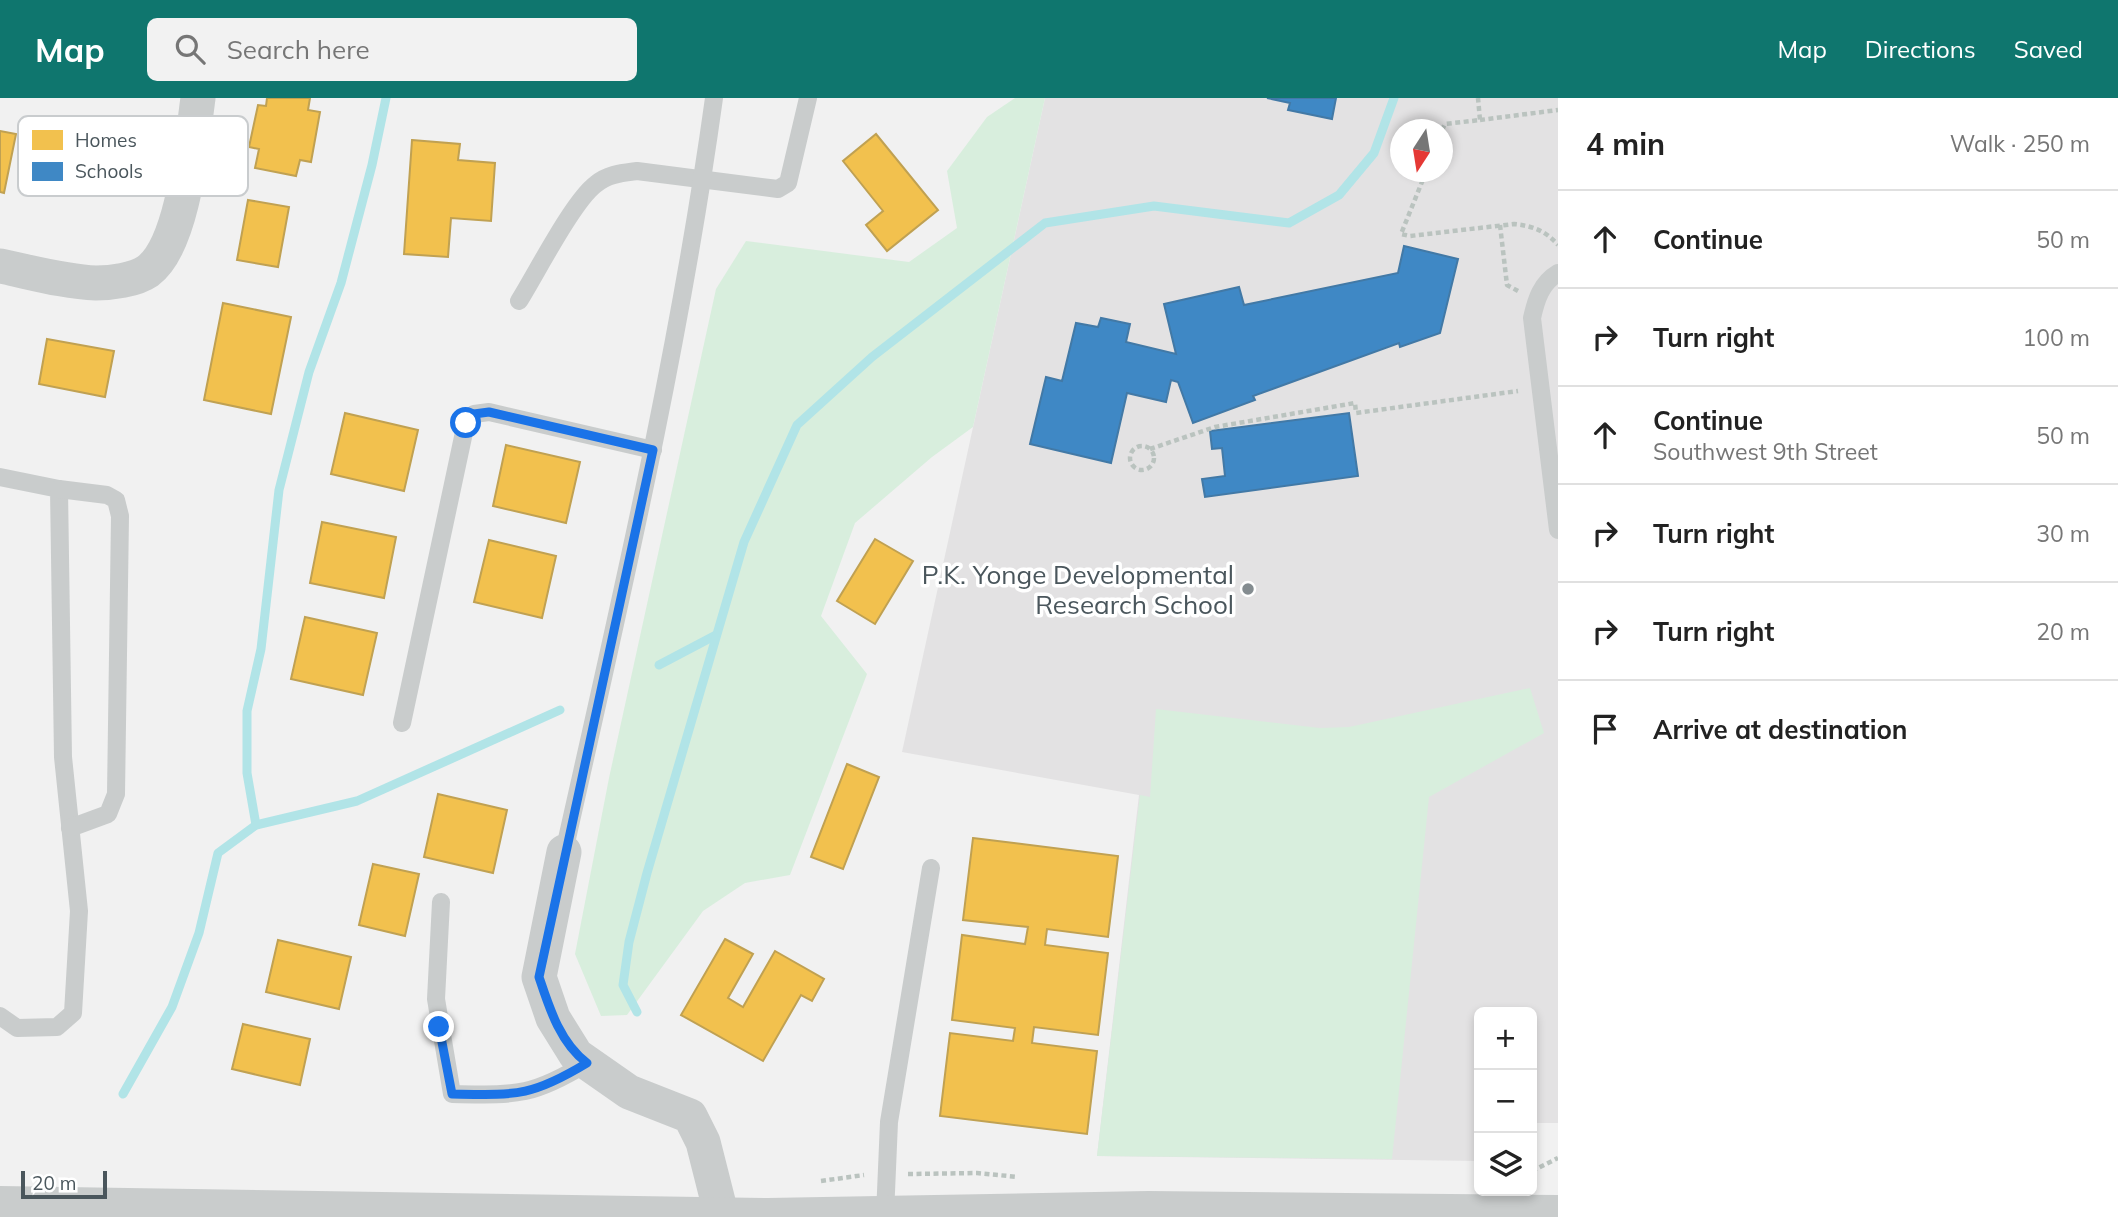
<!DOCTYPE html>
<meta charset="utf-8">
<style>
body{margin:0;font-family:Mulish,sans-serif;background:#f2f2f2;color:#222}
.controls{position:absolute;right:21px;bottom:21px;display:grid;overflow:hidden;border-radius:10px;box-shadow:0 4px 10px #0003}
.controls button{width:63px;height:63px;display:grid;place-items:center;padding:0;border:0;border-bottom:2px solid #e0e0e0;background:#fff;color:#222;font:35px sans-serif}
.compass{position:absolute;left:1390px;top:21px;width:63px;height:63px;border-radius:50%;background:#fff;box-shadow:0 4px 10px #0003;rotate:192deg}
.scale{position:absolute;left:21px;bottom:18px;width:86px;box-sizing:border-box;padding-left:7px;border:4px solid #4a565c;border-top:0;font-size:19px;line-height:24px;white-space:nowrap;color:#4a565c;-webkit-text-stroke:5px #fff;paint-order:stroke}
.stop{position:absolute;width:21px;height:21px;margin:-16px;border:5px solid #1a73e8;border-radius:50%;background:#fff}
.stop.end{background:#1a73e8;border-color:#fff;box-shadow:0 2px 7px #0008}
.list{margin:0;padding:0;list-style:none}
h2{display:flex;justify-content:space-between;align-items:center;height:91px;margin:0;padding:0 28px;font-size:30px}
h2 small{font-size:23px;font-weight:400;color:#767676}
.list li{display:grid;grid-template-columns:46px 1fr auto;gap:21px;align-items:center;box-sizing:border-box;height:98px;padding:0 28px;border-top:2px solid #e0e0e0}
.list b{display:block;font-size:26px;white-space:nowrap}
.list p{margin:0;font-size:23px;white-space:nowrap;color:#767676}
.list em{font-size:23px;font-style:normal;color:#767676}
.icon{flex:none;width:38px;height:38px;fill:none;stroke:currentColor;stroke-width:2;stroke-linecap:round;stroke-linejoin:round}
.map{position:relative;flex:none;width:1558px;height:1119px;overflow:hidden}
header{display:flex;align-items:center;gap:42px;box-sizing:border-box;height:98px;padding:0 35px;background:#0f766e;color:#fff}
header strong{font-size:33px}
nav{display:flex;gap:38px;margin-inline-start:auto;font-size:24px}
.search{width:490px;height:63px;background:#f2f2f2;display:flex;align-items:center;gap:18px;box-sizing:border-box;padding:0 24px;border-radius:10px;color:#767676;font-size:26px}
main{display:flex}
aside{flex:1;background:#fff}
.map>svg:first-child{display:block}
.education{fill:#e3e2e3;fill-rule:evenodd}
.green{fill:#d8eedd}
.homes{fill:#f2c14e;stroke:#c0a152;stroke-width:2}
.schools{fill:#3f88c5;stroke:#4279a6;stroke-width:2}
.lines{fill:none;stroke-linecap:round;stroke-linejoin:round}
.stream{stroke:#b1e4e7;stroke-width:9}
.path{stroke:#bac3bf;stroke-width:4.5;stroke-dasharray:5 3.5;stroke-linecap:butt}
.service{stroke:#c9cccc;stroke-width:18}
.minor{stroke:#c9cccc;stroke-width:35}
.tertiary{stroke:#c9cccc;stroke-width:38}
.route{stroke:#1a73e8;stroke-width:9}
.poi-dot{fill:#848c90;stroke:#fff;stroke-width:2.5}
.labels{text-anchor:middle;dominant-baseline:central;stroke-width:7;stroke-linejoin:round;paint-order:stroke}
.poi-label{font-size:26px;fill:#4a565c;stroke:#fff;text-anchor:end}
.key{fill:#fff;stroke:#c9ccce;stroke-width:2}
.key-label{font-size:19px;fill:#4a565c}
</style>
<header>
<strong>Map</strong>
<div class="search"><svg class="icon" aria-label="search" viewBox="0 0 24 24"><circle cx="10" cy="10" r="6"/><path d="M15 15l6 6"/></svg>Search here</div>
<nav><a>Map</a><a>Directions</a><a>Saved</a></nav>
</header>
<main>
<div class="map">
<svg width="1558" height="1119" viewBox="0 0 1558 1119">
<rect width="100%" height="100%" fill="#f1f1f1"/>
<path class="education" d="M1045,0H1558V1025H1532V914H1479V1063L1097,1058L1139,697L902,654ZM1400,32H1442V74H1400Z"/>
<g class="green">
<path d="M1015,0H1045L973,329L932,359L855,425L821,518L867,576L790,777L745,785L703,813L627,917L601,918L575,856L609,680L716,191L746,143L909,164L957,130L947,73L987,19Z"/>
<path d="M1530,590L1544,635L1429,699L1392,1061L1097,1058L1140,697L1150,699L1156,611L1320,630L1349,629Z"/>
</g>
<g class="homes">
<path d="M267,0H310L308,12L320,14L311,64L300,62L296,78L255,70L259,51L249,49L258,7L266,8Z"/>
<path d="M0,33L16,36L4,95L0,94Z"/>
<path d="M876,36L938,112L887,153L866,127L883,113L843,63Z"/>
<path d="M412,42L460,46L458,62L495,65L491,123L451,120L448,159L404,156Z"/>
<path d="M248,102L289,109L278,169L237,162Z"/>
<path d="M223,205L291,219L271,316L204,302Z"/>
<path d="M47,241L114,253L105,299L39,286Z"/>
<path d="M345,315L418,332L404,393L331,376Z"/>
<path d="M506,347L580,364L566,425L493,408Z"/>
<path d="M322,424L396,439L384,500L310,485Z"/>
<path d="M875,441L913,463L875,526L837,503Z"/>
<path d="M489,442L556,458L542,520L474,504Z"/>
<path d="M305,519L377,535L363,597L291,581Z"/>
<path d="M847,666L879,679L843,771L811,759Z"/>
<path d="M438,696L507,712L493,775L424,759Z"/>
<path d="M973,740L1118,758L1108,839L1047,831L1045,847L1108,855L1098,937L1034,929L1032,945L1097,953L1087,1036L940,1018L950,935L1013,943L1015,930L952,922L962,837L1025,846L1028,829L963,822Z"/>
<path d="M373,766L419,776L405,838L359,827Z"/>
<path d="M725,841L753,856L728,900L743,909L775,853L824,881L812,903L801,897L763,963L681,917Z"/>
<path d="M278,842L351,859L339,911L266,894Z"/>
<path d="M243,926L310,941L300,987L232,971Z"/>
</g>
<g class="schools">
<path d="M1267,0H1336L1332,21L1288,12L1290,5Z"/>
<path d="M1404,148L1458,161L1440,235L1400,249L1399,245L1253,298L1255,302L1193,325L1178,284L1171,282L1166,304L1127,295L1111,365L1030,346L1046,279L1062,283L1076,225L1098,229L1101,220L1130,226L1126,244L1176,256L1164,206L1239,189L1244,207L1398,175Z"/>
<path d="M1349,315L1358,378L1205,399L1202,381L1225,378L1222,350L1212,351L1210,333Z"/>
</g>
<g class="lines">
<g class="stream">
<path d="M659,567L716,537"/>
<path d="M256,727L247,675V613L261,551L279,392L309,274L341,185L372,67L386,0"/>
<path d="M637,914L623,887L629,844L647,775L744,444L797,327L872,259L1045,125L1154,108L1289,125L1339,97L1374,55L1394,0"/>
<path d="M123,996L172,909L199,835L218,755L256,727L357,703L560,612"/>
</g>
<g class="path">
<path d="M1480,22L1558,12"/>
<path d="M1442,32L1445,26L1480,22L1478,0"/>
<path d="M1426,74L1401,136L1410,138L1514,126C1532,128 1545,132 1558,147"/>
<path d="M1500,127L1507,187L1518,193"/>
<circle cx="1142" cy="360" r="12"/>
<path d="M1150,351L1215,329L1355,305L1356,315L1518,293"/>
<path d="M1532,1073L1558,1060"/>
<path d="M908,1076L977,1075L1018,1079"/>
<path d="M821,1083L864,1077"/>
</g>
<g class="service">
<path d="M1558,175C1541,185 1536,202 1532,220L1558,432"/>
<path d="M519,203C536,176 573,103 596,86C608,76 622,75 637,73L778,91L788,85L808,0"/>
<path d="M0,379L59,391L63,659L79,813L73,915L57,929L17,930L0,918"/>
<path d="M59,391L107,397L116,402L120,418L116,696L108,716L70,730"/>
<path d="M402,625L466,325L474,316L489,314L653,352"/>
<path d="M564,754C620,504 679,254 714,0"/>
<path d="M441,804L436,901L452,996C516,997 531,999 587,965"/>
<path d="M885,1117L889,1024L931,770"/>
</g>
<g class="minor">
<path d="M0,168C30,174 65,184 96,185C111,185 135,182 148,173C184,146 192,43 198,0"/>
<path d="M564,754L539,879L553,920L576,957L629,994L690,1018L703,1044L722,1119"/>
</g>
<path class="tertiary" d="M0,1107L768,1119L1148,1112L1558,1116"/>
</g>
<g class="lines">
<path class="route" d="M439,929L452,996C516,997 531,999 587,965C560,945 549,909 539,879L653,352L489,314L474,316L466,325"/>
</g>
<circle class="poi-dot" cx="1248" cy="491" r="7"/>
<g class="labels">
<g class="poi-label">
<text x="1234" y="476">P.K. Yonge Developmental<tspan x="1234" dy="30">Research School</tspan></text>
</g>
</g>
<rect x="18" y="18" width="230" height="80" rx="10" class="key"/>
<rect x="32" y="32" width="31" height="20" fill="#f2c14e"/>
<rect x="32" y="64" width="31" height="19" fill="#3f88c5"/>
<g class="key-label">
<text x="75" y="49">Homes</text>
<text x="75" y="80">Schools</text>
</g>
</svg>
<div class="controls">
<button>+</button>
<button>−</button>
<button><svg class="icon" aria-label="layers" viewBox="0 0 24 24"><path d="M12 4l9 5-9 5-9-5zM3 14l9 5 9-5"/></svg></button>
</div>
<svg class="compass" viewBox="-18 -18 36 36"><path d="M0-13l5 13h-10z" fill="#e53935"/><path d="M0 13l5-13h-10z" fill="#767676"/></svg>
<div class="scale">20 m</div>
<div class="stop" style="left:466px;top:325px"></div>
<div class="stop end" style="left:439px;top:929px"></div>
</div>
<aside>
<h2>4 min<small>Walk · 250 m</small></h2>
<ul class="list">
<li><svg class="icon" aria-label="ahead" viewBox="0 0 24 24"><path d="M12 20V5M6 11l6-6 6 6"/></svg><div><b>Continue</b></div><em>50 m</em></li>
<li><svg class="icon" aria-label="right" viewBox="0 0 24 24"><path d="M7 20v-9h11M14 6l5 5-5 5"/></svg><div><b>Turn right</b></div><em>100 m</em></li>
<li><svg class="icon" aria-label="ahead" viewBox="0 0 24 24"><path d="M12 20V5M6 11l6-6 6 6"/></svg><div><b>Continue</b><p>Southwest 9th Street</p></div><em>50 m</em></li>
<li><svg class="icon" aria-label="right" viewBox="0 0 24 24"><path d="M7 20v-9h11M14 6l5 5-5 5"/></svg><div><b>Turn right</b></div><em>30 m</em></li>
<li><svg class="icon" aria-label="right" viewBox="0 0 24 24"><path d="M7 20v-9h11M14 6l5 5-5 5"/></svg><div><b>Turn right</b></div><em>20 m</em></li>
<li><svg class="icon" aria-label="arrive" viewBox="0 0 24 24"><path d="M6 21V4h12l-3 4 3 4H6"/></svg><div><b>Arrive at destination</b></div></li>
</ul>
</aside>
</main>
